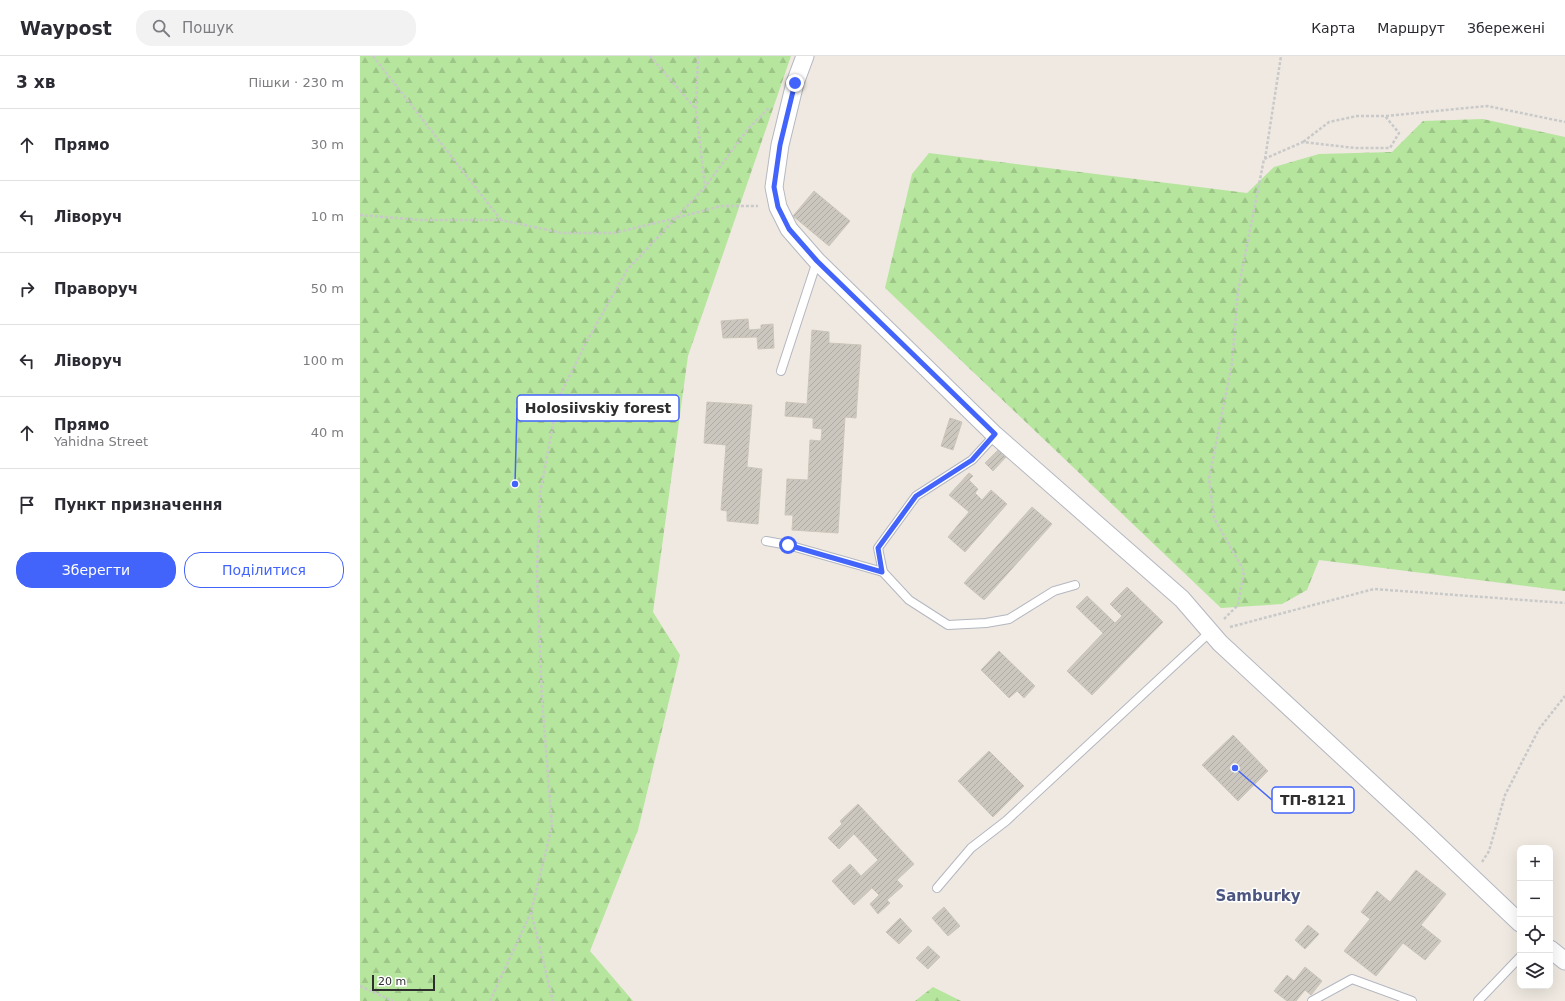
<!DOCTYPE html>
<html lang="uk">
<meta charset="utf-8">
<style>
body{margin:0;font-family:"DejaVu Sans",sans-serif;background:#f2f2f3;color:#2b2b33}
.controls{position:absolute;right:12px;bottom:12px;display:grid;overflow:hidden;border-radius:8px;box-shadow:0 4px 16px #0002}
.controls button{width:36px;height:36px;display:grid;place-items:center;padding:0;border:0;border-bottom:1px solid #e1e1e2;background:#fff;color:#2b2b33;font:20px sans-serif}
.scale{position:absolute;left:12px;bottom:10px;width:63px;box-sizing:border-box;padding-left:4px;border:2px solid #2e2e2e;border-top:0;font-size:11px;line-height:14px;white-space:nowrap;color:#2e2e2e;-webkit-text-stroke:3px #fff;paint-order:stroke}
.stop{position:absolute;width:12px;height:12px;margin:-9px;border:3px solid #4264fb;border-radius:50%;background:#fff}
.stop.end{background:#4264fb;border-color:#fff;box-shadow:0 1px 4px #0008}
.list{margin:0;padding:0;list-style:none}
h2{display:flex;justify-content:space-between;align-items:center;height:52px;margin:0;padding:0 16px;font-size:17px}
h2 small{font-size:13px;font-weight:400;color:#7c7c81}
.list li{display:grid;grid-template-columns:26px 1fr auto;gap:12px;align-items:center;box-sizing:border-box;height:72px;padding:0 16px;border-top:1px solid #e1e1e2}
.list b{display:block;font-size:15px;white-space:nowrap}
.list p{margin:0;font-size:13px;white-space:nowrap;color:#7c7c81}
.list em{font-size:13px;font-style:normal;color:#7c7c81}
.actions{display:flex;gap:8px;padding:12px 16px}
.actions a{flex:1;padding:9px 0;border:1px solid #4264fb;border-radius:16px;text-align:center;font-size:14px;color:#4264fb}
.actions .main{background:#4264fb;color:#fff}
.icon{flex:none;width:22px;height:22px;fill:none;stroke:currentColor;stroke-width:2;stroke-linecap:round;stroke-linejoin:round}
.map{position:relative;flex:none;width:1205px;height:945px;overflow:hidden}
header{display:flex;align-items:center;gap:24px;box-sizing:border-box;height:56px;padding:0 20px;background:#fff;border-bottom:1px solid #e1e1e2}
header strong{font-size:19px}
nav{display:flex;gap:22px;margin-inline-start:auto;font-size:14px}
.search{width:280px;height:36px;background:#f2f2f3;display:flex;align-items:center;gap:10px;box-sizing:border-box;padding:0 14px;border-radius:16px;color:#7c7c81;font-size:15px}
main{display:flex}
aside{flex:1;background:#fff}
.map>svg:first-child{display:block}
.forest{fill:url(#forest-firs)}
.building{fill:url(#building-hatch);stroke:#cbc5ba}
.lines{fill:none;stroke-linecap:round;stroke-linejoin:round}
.service-casing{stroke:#b4b7c1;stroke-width:10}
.minor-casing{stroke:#b4b7c1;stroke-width:19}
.path{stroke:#c9c9c9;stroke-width:2.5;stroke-dasharray:3 2;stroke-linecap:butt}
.service{stroke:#fff;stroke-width:8}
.minor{stroke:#fff;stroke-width:17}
.route{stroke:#4264fb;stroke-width:5}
.labels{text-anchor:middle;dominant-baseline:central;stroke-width:3;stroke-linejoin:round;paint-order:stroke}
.quarter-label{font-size:15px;font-weight:bold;fill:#4d5680;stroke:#fff}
.leader{fill:none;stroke:#4264fb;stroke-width:1.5}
.callout-dot{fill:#4264fb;stroke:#fff;stroke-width:1.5}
.callout{fill:#fff;stroke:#4264fb;stroke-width:1.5}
.callout-label{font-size:14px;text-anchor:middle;font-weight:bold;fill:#2e2e2e}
</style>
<header>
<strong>Waypost</strong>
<div class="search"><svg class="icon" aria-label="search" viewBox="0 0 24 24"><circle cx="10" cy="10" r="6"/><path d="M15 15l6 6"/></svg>Пошук</div>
<nav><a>Карта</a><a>Маршрут</a><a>Збережені</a></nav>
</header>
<main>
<aside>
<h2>3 хв<small>Пішки · 230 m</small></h2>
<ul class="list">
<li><svg class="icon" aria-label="ahead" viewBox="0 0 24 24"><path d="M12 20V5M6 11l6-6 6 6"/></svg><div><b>Прямо</b></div><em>30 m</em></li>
<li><svg class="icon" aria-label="left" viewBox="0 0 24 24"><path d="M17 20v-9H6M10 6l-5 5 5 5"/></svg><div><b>Ліворуч</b></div><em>10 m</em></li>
<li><svg class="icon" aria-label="right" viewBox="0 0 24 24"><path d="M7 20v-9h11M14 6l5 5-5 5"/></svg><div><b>Праворуч</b></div><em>50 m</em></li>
<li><svg class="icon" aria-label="left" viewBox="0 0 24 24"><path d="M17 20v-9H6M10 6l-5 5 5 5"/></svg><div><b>Ліворуч</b></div><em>100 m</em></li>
<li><svg class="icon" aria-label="ahead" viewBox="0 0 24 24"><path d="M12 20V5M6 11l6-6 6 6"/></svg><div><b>Прямо</b><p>Yahidna Street</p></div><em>40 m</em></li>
<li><svg class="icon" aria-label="arrive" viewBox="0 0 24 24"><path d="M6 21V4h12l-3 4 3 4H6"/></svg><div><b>Пункт призначення</b></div></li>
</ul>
<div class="actions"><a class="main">Зберегти</a><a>Поділитися</a></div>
</aside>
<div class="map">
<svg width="1205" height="945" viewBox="0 0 1205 945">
<defs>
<pattern id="forest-firs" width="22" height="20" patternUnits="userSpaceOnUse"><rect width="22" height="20" fill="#b6e59e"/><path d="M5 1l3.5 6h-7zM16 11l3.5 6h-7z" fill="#9dc588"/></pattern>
<pattern id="building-hatch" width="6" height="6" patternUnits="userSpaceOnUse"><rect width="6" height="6" fill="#cbc7bf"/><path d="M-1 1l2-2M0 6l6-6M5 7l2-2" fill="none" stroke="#afaba4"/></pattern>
</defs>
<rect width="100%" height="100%" fill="#efe9e1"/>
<g class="forest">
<path d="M0,0H431L328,300L293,556L320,599L278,774L230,895L273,945H0Z"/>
<path d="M1123,63L1205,81V535L959,504L947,534L922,548L861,552L525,232L552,118L569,97L887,137L914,111L959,98L1032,96L1063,65Z"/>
<path d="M573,931L601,945H555Z"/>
</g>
<g class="building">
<path d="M454,135L490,165L469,190L433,160Z"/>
<path d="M388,263L389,274L401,273V269L413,268L414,292L398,293L397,281L363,282L361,265Z"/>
<path d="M452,274L469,276V287L501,289L496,362L485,361L478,477L432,474L433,459H425L427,423L448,424L450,384L461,385L462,373L453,372V362L425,360L426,346L447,348Z"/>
<path d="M347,346L392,349L387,411L402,413L398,468L367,465V455L361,454L366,389L344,387Z"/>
<path d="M590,362L602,366L593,394L581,390Z"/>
<path d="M638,394L646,401L633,415L625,407Z"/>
<path d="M609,417L613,420L609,424L618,433L615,437L622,444L631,434L647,448L605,496L588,481L609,456L589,439Z"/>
<path d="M672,451L692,468L624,544L604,527Z"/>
<path d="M767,531L803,566L732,639L707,615L743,577L716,551L727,540L755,567L762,560L750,548Z"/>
<path d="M639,595L675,630L664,642L657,635L649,642L621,614Z"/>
<path d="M873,679L908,715L878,745L842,709Z"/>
<path d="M629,695L664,730L633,761L598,725Z"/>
<path d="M498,748L554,808L537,824L543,830L527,844L530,847L518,858L510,848L519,839L512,832L494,849L472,825L490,808L501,820L518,804L494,778L479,793L468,782L482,768L480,765Z"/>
<path d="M1056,814L1086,838L1061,869L1081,885L1065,904L1043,887L1016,920L984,895L1010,863L1001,856L1017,835L1030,846Z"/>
<path d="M584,851L600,870L588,880L572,862Z"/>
<path d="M540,862L552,875L539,888L526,876Z"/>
<path d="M948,869L959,878L945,893L935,884Z"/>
<path d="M568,890L580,901L568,913L556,902Z"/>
<path d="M945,911L962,925L951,939L945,934L936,945H927L914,935L927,919L934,925Z"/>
</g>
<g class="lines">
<g class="service-casing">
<g id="service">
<path d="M421,315L457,205"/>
<path d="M635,379L612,404L556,440L518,492L523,516L549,544L588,569L626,567L649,563L694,535L715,529"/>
<path d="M406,485L428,489L523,516"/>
<path d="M577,832L611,792L646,765L850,576"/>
<path d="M952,945L992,923L1052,945"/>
<path d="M1118,945L1160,901"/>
</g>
</g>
<g class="minor-casing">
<g id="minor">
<path d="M445,0L435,27L420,89L414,131L418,151L429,173L457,205L635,379L822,543L860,587L1060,772L1160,867"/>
<path d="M1190,893L1205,905"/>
</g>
</g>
<g class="path">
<path d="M13,0L141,164"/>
<path d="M290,0L336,53"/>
<path d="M338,0L336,53L345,131"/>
<path d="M1026,60L1127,50L1205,66"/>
<path d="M905,103L921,0"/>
<path d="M0,159L61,164H141L202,177H254L316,162L345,131L388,73L409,52"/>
<path d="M864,563L878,549L884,515L854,462L849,423L872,307L878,235L904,103L943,86L995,92H1030L1039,77L1025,60H997L969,66L943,86"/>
<path d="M870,571L1014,533L1205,547"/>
<path d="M1122,806L1129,795L1145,739L1179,673L1205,640"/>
<path d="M171,856L193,945"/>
<path d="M0,930L33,945"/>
<path d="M130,945L171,856L192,770L182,644L177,516L180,437L198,343L228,283L267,214L316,162L361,150H398"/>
</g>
<use href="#service" class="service"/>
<use href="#minor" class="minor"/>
</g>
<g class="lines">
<path class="route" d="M428,489L522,516L518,492L556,440L612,404L635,378L457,205L429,173L418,151L414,131L420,89L435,27"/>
</g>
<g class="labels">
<g class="quarter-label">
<text x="898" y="840">Samburky</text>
</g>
</g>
<path class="leader" d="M155 428L157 352M875 712L912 744"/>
<g class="callout-dot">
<circle cx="155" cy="428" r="4"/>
<circle cx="875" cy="712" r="4"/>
</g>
<g class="callout">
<rect x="157" y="339" width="162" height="26" rx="4"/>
<rect x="912" y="731" width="82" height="26" rx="4"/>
</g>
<g class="callout-label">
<text x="238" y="357">Holosiivskiy forest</text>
<text x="953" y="749">ТП-8121</text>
</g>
</svg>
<div class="controls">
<button>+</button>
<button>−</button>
<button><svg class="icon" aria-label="locate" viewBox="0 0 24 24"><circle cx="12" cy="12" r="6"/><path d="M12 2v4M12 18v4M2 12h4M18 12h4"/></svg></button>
<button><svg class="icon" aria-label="layers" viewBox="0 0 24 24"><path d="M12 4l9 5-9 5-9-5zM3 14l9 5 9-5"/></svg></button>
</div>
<div class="scale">20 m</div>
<div class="stop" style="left:428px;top:489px"></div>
<div class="stop end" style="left:435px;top:27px"></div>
</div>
</main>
